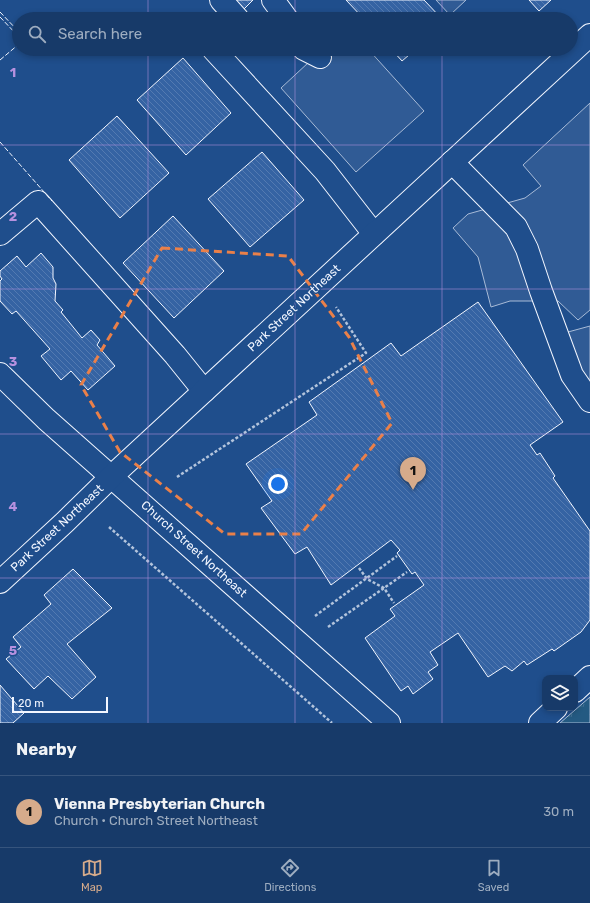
<!DOCTYPE html>
<meta charset="utf-8">
<style>
body{margin:0;font-family:Rubik,sans-serif;background:#244571;color:#f1f3f6}
.controls{position:absolute;right:12px;bottom:12px;display:grid;overflow:hidden;border-radius:8px;box-shadow:0 2px 6px #0003}
.controls button{width:36px;height:36px;display:grid;place-items:center;padding:0;border:0;border-bottom:1px solid #36547d;background:#173a69;color:#f1f3f6;font:20px sans-serif}
.scale{position:absolute;left:12px;bottom:10px;width:96px;box-sizing:border-box;padding-left:4px;border:2px solid #f2f6ff;border-top:0;font-size:11px;line-height:14px;white-space:nowrap;color:#f2f6ff;-webkit-text-stroke:3px #1f4e8c;paint-order:stroke}
.you{position:absolute;left:278px;top:484px;width:14px;height:14px;margin:-10px;border:3px solid #fff;border-radius:50%;background:#1a73e8;box-shadow:0 0 0 6px #1a73e833}
.badge{display:grid;place-items:center;width:26px;height:26px;border-radius:50%;background:#d6ab8b;color:#111;font-size:13px;font-weight:700}
.pin{position:absolute;translate:-50% -33px;filter:drop-shadow(0 1px 2px #0008)}
.pin::after{content:'';position:absolute;top:21px;width:14px;height:12px;background:inherit;clip-path:polygon(0 0,100% 0,50% 100%)}
.list{margin:0;padding:0;list-style:none}
h2{display:flex;justify-content:space-between;align-items:center;height:52px;margin:0;padding:0 16px;font-size:17px}
h2 small{font-size:13px;font-weight:400;color:#9eadc0}
.list li{display:grid;grid-template-columns:26px 1fr auto;gap:12px;align-items:center;box-sizing:border-box;height:72px;padding:0 16px;border-top:1px solid #36547d}
.list b{display:block;font-size:15px;white-space:nowrap}
.list p{margin:0;font-size:13px;white-space:nowrap;color:#9eadc0}
.list em{font-size:13px;font-style:normal;color:#9eadc0}
.icon{flex:none;width:22px;height:22px;fill:none;stroke:currentColor;stroke-width:2;stroke-linecap:round;stroke-linejoin:round}
.map{position:relative;flex:none;width:590px;height:723px;overflow:hidden}
.search{position:absolute;background:#173a69;box-shadow:0 2px 6px #0003;left:12px;right:12px;top:12px;height:44px;display:flex;align-items:center;gap:10px;box-sizing:border-box;padding:0 14px;border-radius:22px;color:#9eadc0;font-size:15px}
.sheet{height:124px;background:#173a69}
nav{display:flex;justify-content:space-around;align-items:center;box-sizing:border-box;height:56px;border-top:1px solid #36547d;background:#173a69;font-size:11px;color:#9eadc0}
nav a{display:grid;justify-items:center;gap:2px}
nav .on{color:#d6ab8b}
.map>svg:first-child{display:block}
.park{fill:url(#park-tufts);stroke:#a8bbd7}
.parking{fill:#305b95;stroke:#a8bbd7}
.building{fill:url(#building-back-hatch);stroke:#f2f6ff}
.lines{fill:none;stroke-linecap:round;stroke-linejoin:round}
.minor-casing{stroke:#f2f6ff;stroke-width:24}
.path{stroke:#b3c4dc;stroke-width:2.5;stroke-dasharray:3 2;stroke-linecap:butt}
.minor{stroke:#1f4e8c;stroke-width:22}
.fence{stroke:#f2f6ff;stroke-width:1;stroke-dasharray:5 2;stroke-linecap:butt}
.marked{fill:none;stroke:#ea8049;stroke-width:3;stroke-dasharray:8 5;stroke-linejoin:round}
.grid{fill:none;stroke:#b691df;stroke-width:1;stroke-opacity:0.55}
.labels{text-anchor:middle;dominant-baseline:central;stroke-width:3;stroke-linejoin:round;paint-order:stroke}
.street-label{font-size:12px;fill:#f2f6ff;stroke:#1f4e8c}
.grid-label{font-size:13px;text-anchor:middle;font-weight:bold;fill:#b691df;stroke:#1f4e8c;stroke-width:3;stroke-linejoin:round;paint-order:stroke}
</style>
<div class="map">
<svg width="590" height="723" viewBox="0 0 590 723">
<defs>
<pattern id="park-tufts" width="24" height="20" patternUnits="userSpaceOnUse"><rect width="24" height="20" fill="#245a82"/><path d="M3 7l-1-3M5 7V3M7 7l1-3M15 17l-1-3M17 17v-4M19 17l1-3" fill="none" stroke="#447295"/></pattern>
<pattern id="building-back-hatch" width="6" height="6" patternUnits="userSpaceOnUse"><rect width="6" height="6" fill="#3563a3"/><path d="M-1 5l2 2M0 0l6 6M5-1l2 2" fill="none" stroke="#537ab1"/></pattern>
</defs>
<rect width="100%" height="100%" fill="#1f4e8c"/>
<path class="park" d="M590,697V723H560Z"/>
<g class="parking">
<path d="M436,0H466L450,15Z"/>
<path d="M323,49H368L424,111L356,172L281,88Z"/>
<path d="M590,103V310L578,320L558,301H510L491,307L478,257L453,228L468,214L525,198L541,186L523,165Z"/>
<path d="M590,326V391L584,383L568,332Z"/>
</g>
<g class="building">
<path d="M232,0H253L242,11Z"/>
<path d="M346,0H424L442,19H364Z"/>
<path d="M529,0H551L539,11Z"/>
<path d="M391,49H416L402,61Z"/>
<path d="M183,58L231,113L186,155L137,100Z"/>
<path d="M117,116L169,173L120,218L69,160Z"/>
<path d="M262,152L304,200L250,247L208,199Z"/>
<path d="M173,216L224,271L174,318L123,263Z"/>
<path d="M41,253L53,267V278L56,284L55,301L63,310L61,312L82,338L91,330L100,340L97,345L115,366L88,390L71,371L61,380L41,356L50,349L16,311L12,314L0,301V281L2,279L0,276V271L17,256L26,267Z"/>
<path d="M478,302L563,422L530,445L537,455L540,453L555,476L553,478L590,531V620L581,632L554,651L552,649L527,665L524,661L512,671L505,666L488,677L458,633L430,652L438,665L428,672L433,679L413,694L408,686L401,691L365,638L395,616L390,609L424,585L415,572L412,574L397,553L400,550L391,540L331,585L307,547L295,554L261,508L272,501L246,464L317,415L309,402L391,343L401,356Z"/>
<path d="M73,569L112,608L67,644L96,677L72,699L48,676L34,689L6,659L21,647L13,637L51,604L44,595Z"/>
<path d="M0,685L24,713L13,723H0Z"/>
</g>
<g class="lines">
<g class="minor-casing">
<g id="minor">
<path d="M221,0L238,19"/>
<path d="M273,0L287,19"/>
<path d="M213,49L325,171L374,234"/>
<path d="M304,49L320,57"/>
<path d="M452,162L516,227L527,249L541,291L572,375L590,401"/>
<path d="M0,234L38,202L175,355L204,391"/>
<path d="M0,374L46,419L389,723"/>
<path d="M0,582L65,522L112,476L590,35"/>
<path d="M575,691L590,677"/>
<path d="M540,723L556,708"/>
</g>
</g>
<g class="path">
<path d="M177,477L366,353L336,307"/>
<path d="M109,527L332,723"/>
<path d="M359,568L367,579L384,588L394,603"/>
<path d="M315,616L397,556"/>
<path d="M328,627L407,572"/>
</g>
<use href="#minor" class="minor"/>
<g class="fence">
<path d="M0,12L19,32"/>
<path d="M0,17L19,37"/>
<path d="M0,60L19,44"/>
<path d="M0,142L52,201"/>
</g>
</g>
<path class="marked" d="M162,248L288,256L349,337L392,423L301,534H225L120,452L81,385Z"/>
<path class="grid" d="M148,0V19M295,0V19M442,0V19M148,49V723M295,49V723M442,49V723M0,145H590M0,289H590M0,434H590M0,578H590"/>
<g class="labels">
<g class="street-label">
<text transform="translate(294 308) rotate(-43)">Park Street Northeast</text>
<text transform="translate(57 528) rotate(-43)">Park Street Northeast</text>
<text transform="translate(194 549) rotate(42)">Church Street Northeast</text>
</g>
</g>
<g class="grid-label">
<text x="13" y="77">1</text>
<text x="13" y="221">2</text>
<text x="13" y="366">3</text>
<text x="13" y="511">4</text>
<text x="13" y="655">5</text>
</g>
</svg>
<div class="controls">
<button><svg class="icon" aria-label="layers" viewBox="0 0 24 24"><path d="M12 4l9 5-9 5-9-5zM3 14l9 5 9-5"/></svg></button>
</div>
<div class="scale">20 m</div>
<div class="you"></div>
<div class="pin badge" style="left:413px;top:490px">1</div>
<div class="search"><svg class="icon" aria-label="search" viewBox="0 0 24 24"><circle cx="10" cy="10" r="6"/><path d="M15 15l6 6"/></svg>Search here</div>
</div>
<section class="sheet">
<h2>Nearby<small></small></h2>
<ul class="list">
<li><span class="badge">1</span><div><b>Vienna Presbyterian Church</b><p>Church · Church Street Northeast</p></div><em>30 m</em></li>
</ul>
</section>
<nav>
<a class="on"><svg class="icon" aria-label="map" viewBox="0 0 24 24"><path d="M3 6l6-2 6 2 6-2v14l-6 2-6-2-6 2zM9 4v14M15 6v14"/></svg>Map</a>
<a><svg class="icon" aria-label="directions" viewBox="0 0 24 24"><path d="M12 3l9 9-9 9-9-9zM9 14v-3h6M13 9l2 2-2 2"/></svg>Directions</a>
<a><svg class="icon" aria-label="saved" viewBox="0 0 24 24"><path d="M7 4h10v16l-5-4-5 4z"/></svg>Saved</a>
</nav>
